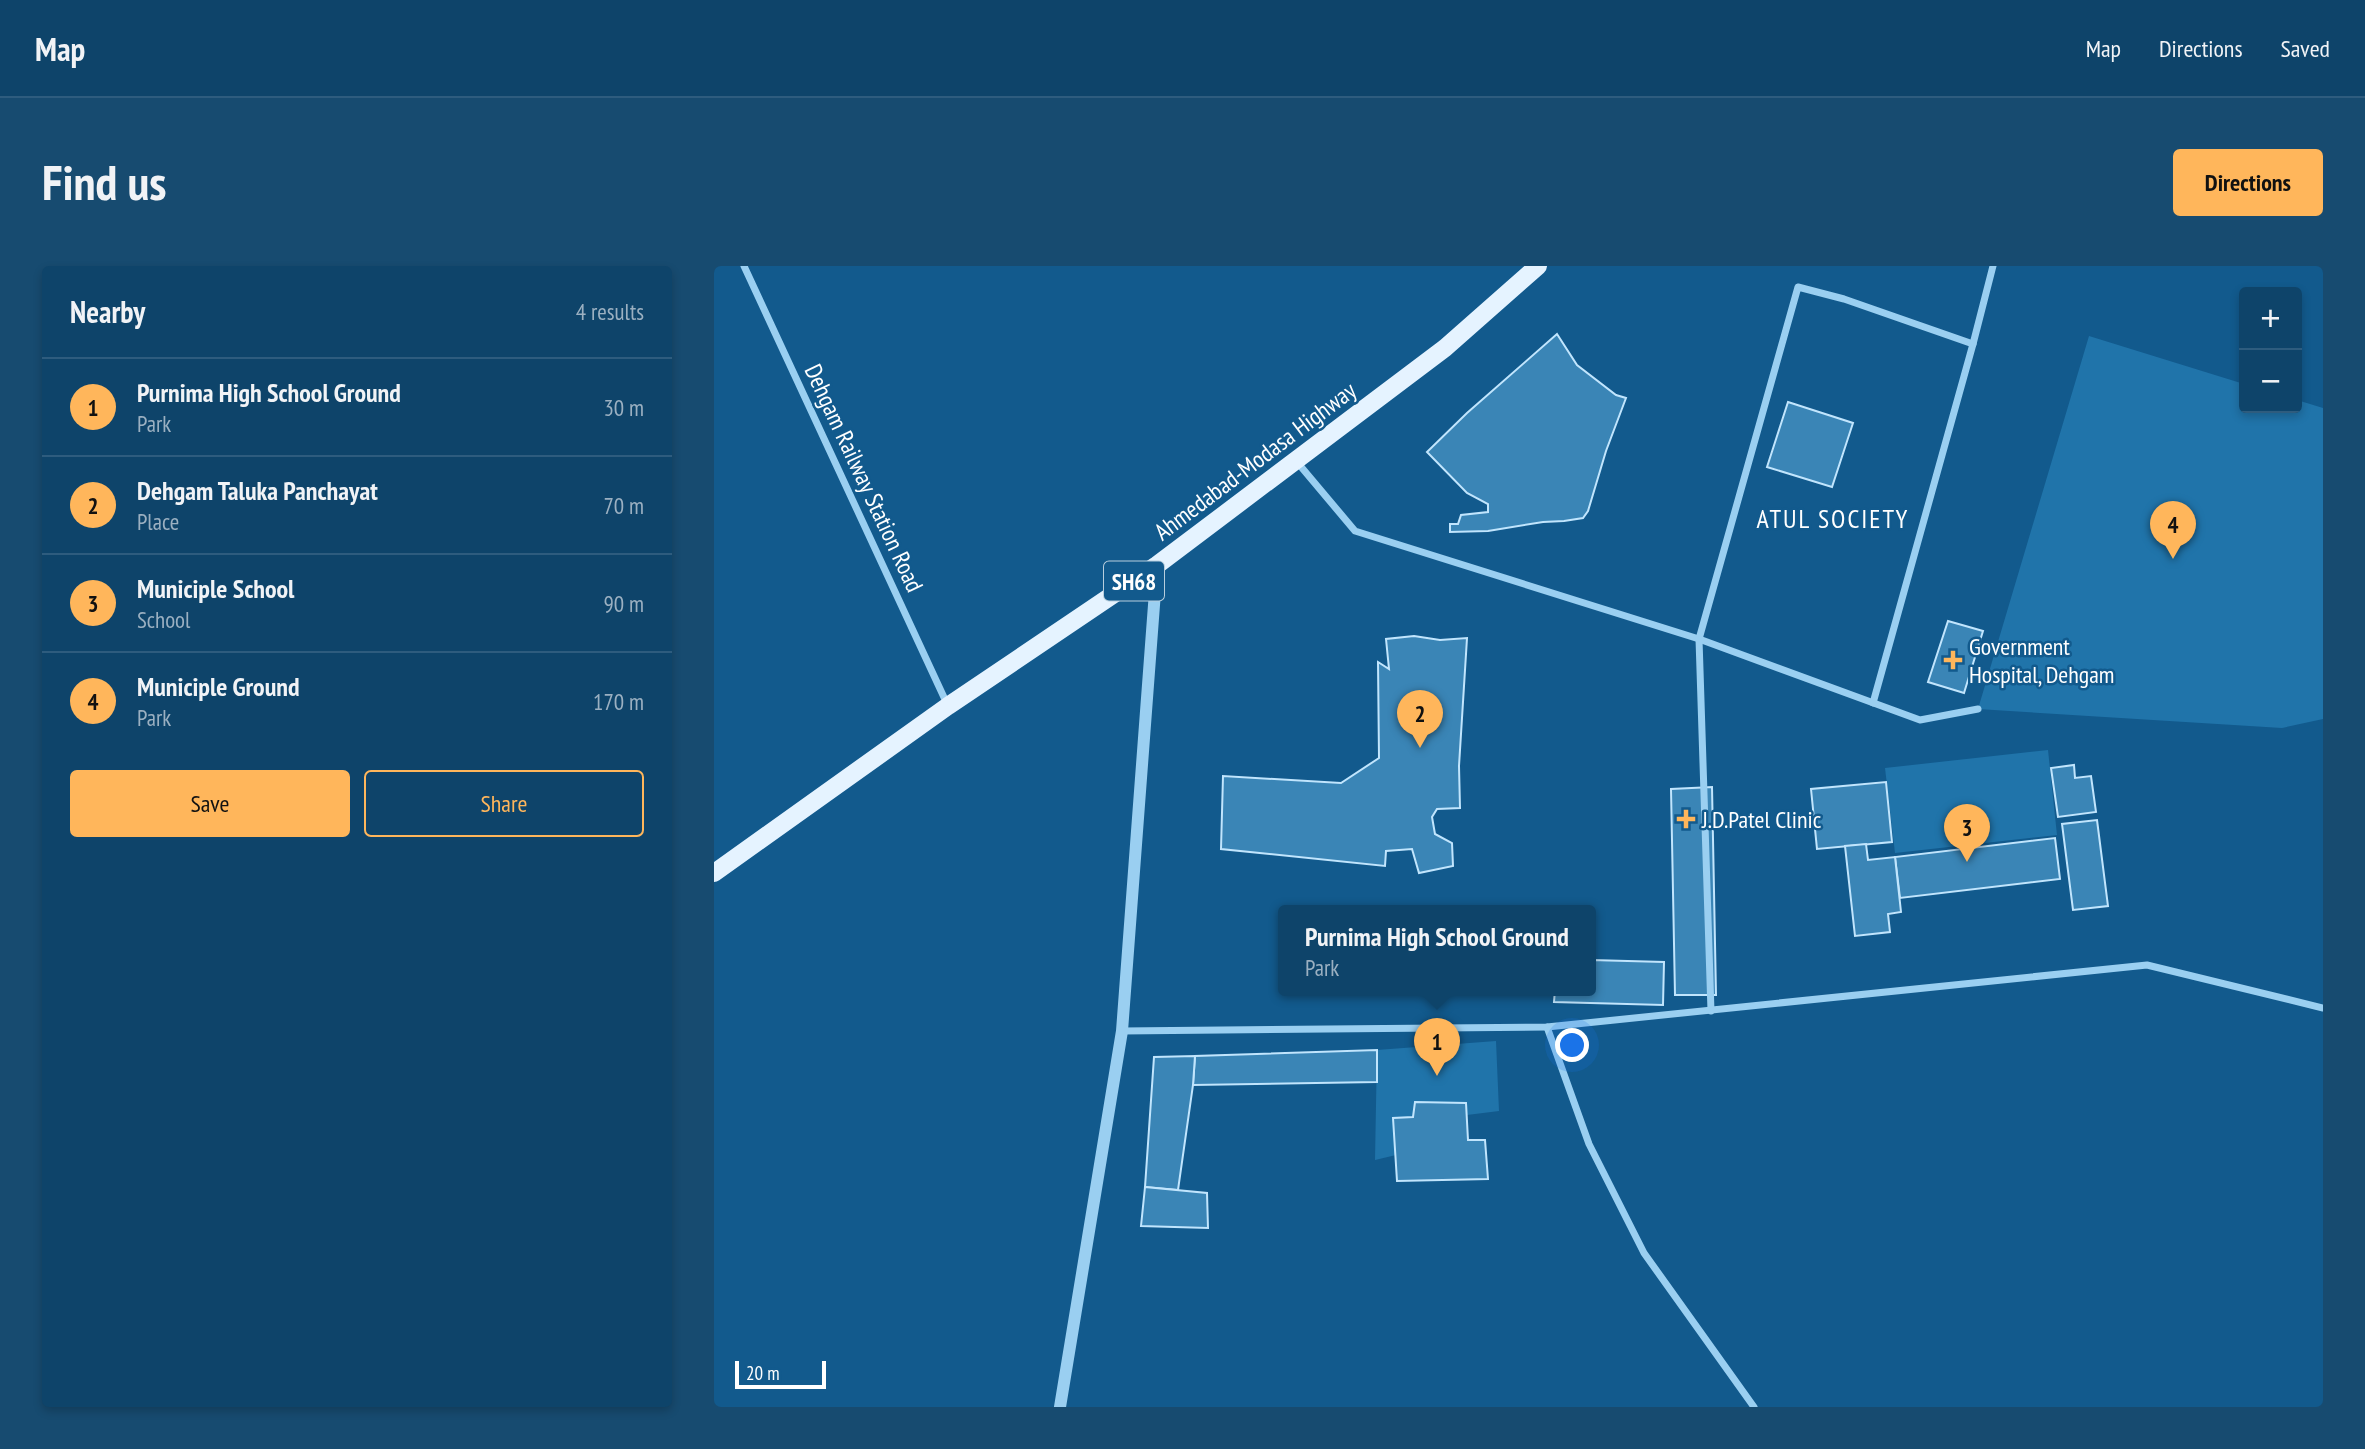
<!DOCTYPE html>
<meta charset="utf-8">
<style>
body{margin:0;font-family:"PT Sans Narrow",sans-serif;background:#174b70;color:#f1f3f6}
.controls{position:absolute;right:21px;top:21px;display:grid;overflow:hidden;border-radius:7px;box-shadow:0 4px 10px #0003}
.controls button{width:63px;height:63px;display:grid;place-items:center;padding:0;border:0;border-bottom:2px solid #2e5c7e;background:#0e446a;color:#f1f3f6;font:35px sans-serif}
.scale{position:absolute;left:21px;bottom:18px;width:91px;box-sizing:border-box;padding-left:7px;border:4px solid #fff;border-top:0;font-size:19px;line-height:24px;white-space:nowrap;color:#fff;-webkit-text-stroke:5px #125a8d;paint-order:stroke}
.you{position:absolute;left:859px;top:780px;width:24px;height:24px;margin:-18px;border:5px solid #fff;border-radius:50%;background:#1a73e8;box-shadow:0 0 0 10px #1a73e833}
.badge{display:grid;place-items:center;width:46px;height:46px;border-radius:50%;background:#ffb65b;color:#111;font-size:23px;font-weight:700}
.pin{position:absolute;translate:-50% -58px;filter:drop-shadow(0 2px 4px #0008)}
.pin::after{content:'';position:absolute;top:37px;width:24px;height:21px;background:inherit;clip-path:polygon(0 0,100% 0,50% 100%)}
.popup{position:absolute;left:564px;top:639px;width:318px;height:91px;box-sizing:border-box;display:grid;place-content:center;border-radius:7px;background:#0e446a;filter:drop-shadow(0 2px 5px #0005);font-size:23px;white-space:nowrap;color:#9bb0c1}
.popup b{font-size:26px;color:#f1f3f6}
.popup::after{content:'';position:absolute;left:50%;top:100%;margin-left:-14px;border:14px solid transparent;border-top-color:#0e446a}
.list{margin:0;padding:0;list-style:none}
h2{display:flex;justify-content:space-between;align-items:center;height:91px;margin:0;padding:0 28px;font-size:30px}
h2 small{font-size:23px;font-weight:400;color:#9bb0c1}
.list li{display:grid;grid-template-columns:46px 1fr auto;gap:21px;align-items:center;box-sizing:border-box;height:98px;padding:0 28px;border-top:2px solid #2e5c7e}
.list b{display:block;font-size:26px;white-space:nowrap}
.list p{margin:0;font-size:23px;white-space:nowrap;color:#9bb0c1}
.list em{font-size:23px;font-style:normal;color:#9bb0c1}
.actions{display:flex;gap:14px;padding:21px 28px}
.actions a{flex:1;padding:16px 0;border:2px solid #ffb65b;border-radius:7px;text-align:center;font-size:24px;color:#ffb65b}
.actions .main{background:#ffb65b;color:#111}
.map{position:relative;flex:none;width:1609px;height:1141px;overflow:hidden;border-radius:7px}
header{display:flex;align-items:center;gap:42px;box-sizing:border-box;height:98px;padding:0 35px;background:#0e446a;border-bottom:2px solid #2e5c7e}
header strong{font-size:33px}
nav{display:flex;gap:38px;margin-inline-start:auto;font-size:24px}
.intro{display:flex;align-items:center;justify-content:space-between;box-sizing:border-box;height:168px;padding:0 42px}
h1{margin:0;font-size:49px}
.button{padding:18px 32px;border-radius:7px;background:#ffb65b;color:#111;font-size:24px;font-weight:700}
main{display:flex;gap:42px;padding:0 42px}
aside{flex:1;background:#0e446a;border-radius:7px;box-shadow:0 4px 10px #0003}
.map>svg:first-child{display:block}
.green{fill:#2074aa}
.building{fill:#3a85b6;stroke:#c1e5fd;stroke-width:2}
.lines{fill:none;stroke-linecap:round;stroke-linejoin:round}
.minor{stroke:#9acff1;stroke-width:7}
.tertiary{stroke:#9acff1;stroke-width:12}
.primary{stroke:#e5f3ff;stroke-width:18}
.poi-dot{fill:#ffb65b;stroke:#125a8d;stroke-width:2.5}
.labels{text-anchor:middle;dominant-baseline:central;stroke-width:5;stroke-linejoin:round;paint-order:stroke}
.shield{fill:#125a8d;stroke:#b8cedd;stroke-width:2}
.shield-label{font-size:23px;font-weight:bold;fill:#fff}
.street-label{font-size:24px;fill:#fff;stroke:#125a8d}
.poi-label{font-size:24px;fill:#fff;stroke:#125a8d;text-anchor:start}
.neighbourhood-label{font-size:26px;letter-spacing:2px;fill:#fff;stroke:#125a8d}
</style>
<header>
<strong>Map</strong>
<nav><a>Map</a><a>Directions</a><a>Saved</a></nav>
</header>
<div class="intro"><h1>Find us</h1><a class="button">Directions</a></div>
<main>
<aside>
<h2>Nearby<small>4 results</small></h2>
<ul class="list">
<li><span class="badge">1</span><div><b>Purnima High School Ground</b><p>Park</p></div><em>30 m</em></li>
<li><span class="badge">2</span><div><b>Dehgam Taluka Panchayat</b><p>Place</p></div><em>70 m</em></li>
<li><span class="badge">3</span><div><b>Municiple School</b><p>School</p></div><em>90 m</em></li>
<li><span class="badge">4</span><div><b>Municiple Ground</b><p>Park</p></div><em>170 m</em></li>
</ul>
<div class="actions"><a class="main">Save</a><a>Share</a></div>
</aside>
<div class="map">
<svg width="1609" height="1141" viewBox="0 0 1609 1141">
<rect width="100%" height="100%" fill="#125a8d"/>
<g class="green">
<path d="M1375,70L1530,118V142H1583V134L1609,142V453L1568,462L1264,443Z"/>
<path d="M1334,484L1343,569L1181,587L1171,502Z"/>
<path d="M782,775L785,845L753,849L752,837L699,851L679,853L682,889L661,894L663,784Z"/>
</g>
<g class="building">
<path d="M843,68L863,99L902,129L912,132L892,185L874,245L869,252L850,255L829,256L774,265L736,266V258H744L747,249L774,246V238L753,227L713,186L753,147Z"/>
<path d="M1074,136L1139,157L1118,221L1053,201Z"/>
<path d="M1234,355L1269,365L1250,427L1214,416Z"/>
<path d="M700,370L726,374L753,372L745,500L746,542L723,543L718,551L721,568L738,577L739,600L705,607L698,583L672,585L671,600L507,583L509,510L627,517L665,492L664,396L675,403L672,373Z"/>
<path d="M1360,499L1361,512L1377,510L1382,546L1344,551L1337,502Z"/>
<path d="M1172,516L1178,576L1103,583L1097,523Z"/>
<path d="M998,521L1002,729H961L957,523Z"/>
<path d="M1383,554L1394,640L1359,644L1348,558Z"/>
<path d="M1341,572L1346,613L1186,632L1181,591Z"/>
<path d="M1152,578L1154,594L1181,591L1187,646L1174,648L1176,666L1141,670L1131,580Z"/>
<path d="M877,694L950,696L949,739L840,736L841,724H877Z"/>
<path d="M663,784V816L479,819L481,790Z"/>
<path d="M481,790L479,819L464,924L431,921L440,791Z"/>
<path d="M701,836L752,837L754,874H771L774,913L683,915L679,852L699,851Z"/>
<path d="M431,921L493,927L494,962L427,960Z"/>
</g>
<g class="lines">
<g class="minor">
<path d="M30,0L234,440"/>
<path d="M583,196L641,265L985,373L1206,454L1264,443"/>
<path d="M1159,437L1259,78L1279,0"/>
<path d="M997,745L985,373L1084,21L1130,33L1259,78"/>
<path d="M833,761L875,878L930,987L1040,1141"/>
<path d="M408,765L833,761L1433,699L1609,742"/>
</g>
<path class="tertiary" d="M346,1141L408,765L443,299"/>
<path class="primary" d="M0,607L234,440L443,299L731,82L824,0"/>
</g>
<g class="poi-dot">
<path d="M1235.5 383.5h7v7h7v7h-7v7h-7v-7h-7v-7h7z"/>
<path d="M968.5 542.5h7v7h7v7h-7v7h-7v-7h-7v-7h7z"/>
</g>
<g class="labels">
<rect class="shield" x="390" y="295.5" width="60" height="39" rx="5"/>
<g class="shield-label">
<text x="420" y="315">SH68</text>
</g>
<g class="street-label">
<text transform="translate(541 195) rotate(-37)">Ahmedabad-Modasa Highway</text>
<text transform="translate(150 212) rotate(65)">Dehgam Railway Station Road</text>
</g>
<g class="poi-label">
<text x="1255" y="380">Government<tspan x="1255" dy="28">Hospital, Dehgam</tspan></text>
<text x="988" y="553">J.D.Patel Clinic</text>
</g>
<g class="neighbourhood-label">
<text x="1119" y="252">ATUL SOCIETY</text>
</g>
</g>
</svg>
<div class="controls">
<button>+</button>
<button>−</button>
</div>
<div class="scale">20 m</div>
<div class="you"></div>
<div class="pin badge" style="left:723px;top:810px">1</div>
<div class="popup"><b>Purnima High School Ground</b>Park</div>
<div class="pin badge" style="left:706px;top:482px">2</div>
<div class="pin badge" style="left:1253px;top:596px">3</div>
<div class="pin badge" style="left:1459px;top:293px">4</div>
</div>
</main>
